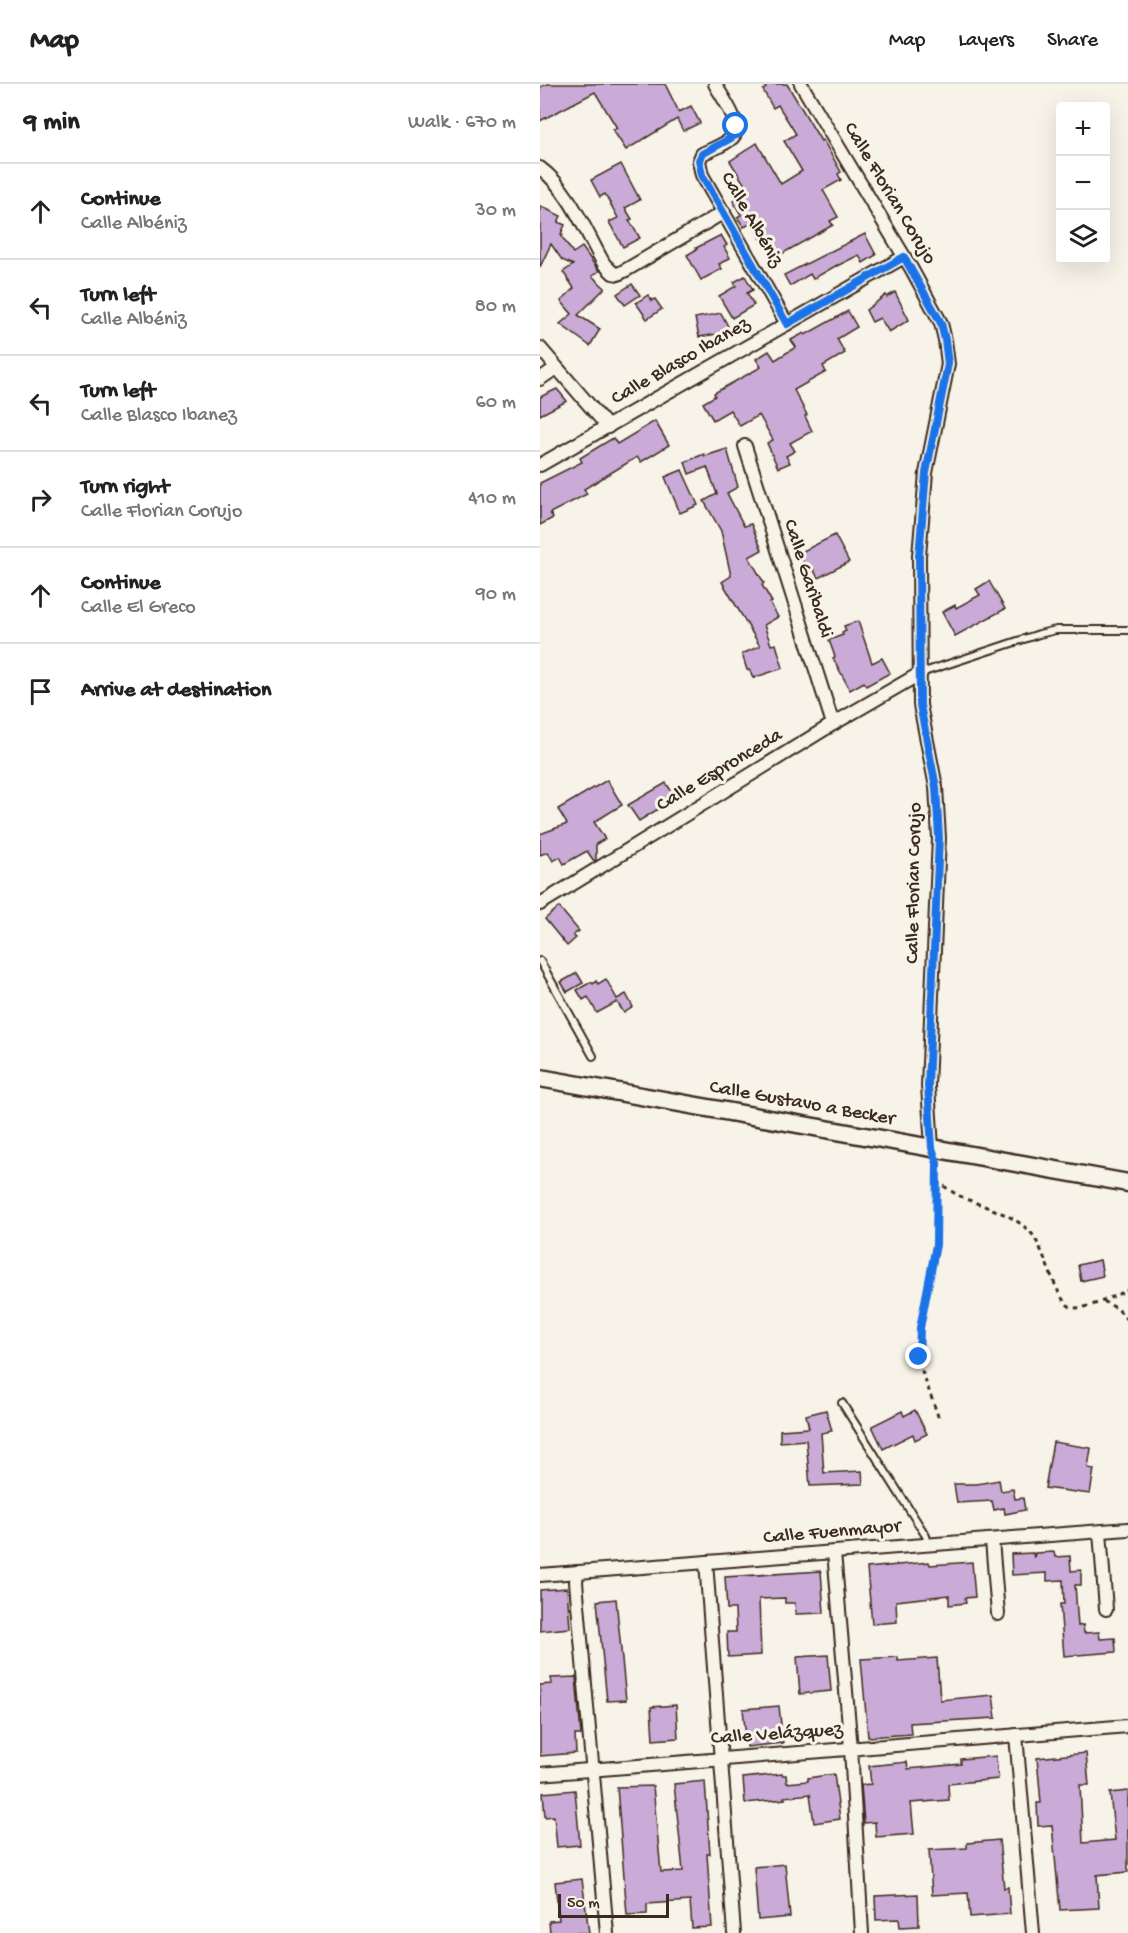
<!DOCTYPE html>
<meta charset="utf-8">
<style>
body{margin:0;font-family:"Gochi Hand",sans-serif;background:#f6f6f6;color:#222}
.controls{position:absolute;right:18px;top:18px;display:grid;overflow:hidden;border-radius:6px;box-shadow:0 6px 24px #0002}
.controls button{width:54px;height:54px;display:grid;place-items:center;padding:0;border:0;border-bottom:2px solid #e0e0e0;background:#fff;color:#222;font:30px sans-serif}
.scale{position:absolute;left:18px;bottom:15px;width:111px;box-sizing:border-box;padding-left:6px;border:3px solid #3b2a1e;border-top:0;font-size:16px;line-height:21px;white-space:nowrap;color:#3b2a1e;-webkit-text-stroke:4px #f7f3e8;paint-order:stroke}
.stop{position:absolute;width:18px;height:18px;margin:-14px;border:4px solid #1a73e8;border-radius:50%;background:#fff}
.stop.end{background:#1a73e8;border-color:#fff;box-shadow:0 2px 6px #0008}
.list{margin:0;padding:0;list-style:none}
h2{display:flex;justify-content:space-between;align-items:center;height:78px;margin:0;padding:0 24px;font-size:26px}
h2 small{font-size:20px;font-weight:400;color:#767676}
.list li{display:grid;grid-template-columns:39px 1fr auto;gap:18px;align-items:center;box-sizing:border-box;height:96px;padding:0 24px;border-top:2px solid #e0e0e0}
.list b{display:block;font-size:22px;white-space:nowrap}
.list p{margin:0;font-size:20px;white-space:nowrap;color:#767676}
.list em{font-size:20px;font-style:normal;color:#767676}
.icon{flex:none;width:33px;height:33px;fill:none;stroke:currentColor;stroke-width:2;stroke-linecap:round;stroke-linejoin:round}
.map{position:relative;flex:none;width:588px;height:1849px;overflow:hidden}
header{display:flex;align-items:center;gap:36px;box-sizing:border-box;height:84px;padding:0 30px;background:#fff;border-bottom:2px solid #e0e0e0}
header strong{font-size:28px}
nav{display:flex;gap:33px;margin-inline-start:auto;font-size:21px}
main{display:flex}
aside{flex:1;background:#fff}
.map>svg:first-child{display:block}
.building{fill:#caaad6;stroke:#3b2a1e;stroke-width:1.5}
.lines{fill:none;stroke-linecap:round;stroke-linejoin:round}
.lane-casing{stroke:#3b2a1e;stroke-width:10}
.street-casing{stroke:#3b2a1e;stroke-width:16}
.secondary-casing{stroke:#3b2a1e;stroke-width:21}
.path{stroke:#3b2a1e;stroke-width:3;stroke-dasharray:4.5 4.5;stroke-linecap:butt}
.lane{stroke:#f7f3e8;stroke-width:6}
.street{stroke:#f7f3e8;stroke-width:12}
.secondary{stroke:#f7f3e8;stroke-width:16}
.route{stroke:#1a73e8;stroke-width:8}
.labels{text-anchor:middle;dominant-baseline:central;stroke-width:6;stroke-linejoin:round;paint-order:stroke}
.street-label{font-size:20px;fill:#3b2a1e;stroke:#f7f3e8}
</style>
<header>
<strong>Map</strong>
<nav><a>Map</a><a>Layers</a><a>Share</a></nav>
</header>
<main>
<aside>
<h2>9 min<small>Walk · 670 m</small></h2>
<ul class="list">
<li><svg class="icon" aria-label="ahead" viewBox="0 0 24 24"><path d="M12 20V5M6 11l6-6 6 6"/></svg><div><b>Continue</b><p>Calle Albéniz</p></div><em>30 m</em></li>
<li><svg class="icon" aria-label="left" viewBox="0 0 24 24"><path d="M17 20v-9H6M10 6l-5 5 5 5"/></svg><div><b>Turn left</b><p>Calle Albéniz</p></div><em>80 m</em></li>
<li><svg class="icon" aria-label="left" viewBox="0 0 24 24"><path d="M17 20v-9H6M10 6l-5 5 5 5"/></svg><div><b>Turn left</b><p>Calle Blasco Ibanez</p></div><em>60 m</em></li>
<li><svg class="icon" aria-label="right" viewBox="0 0 24 24"><path d="M7 20v-9h11M14 6l5 5-5 5"/></svg><div><b>Turn right</b><p>Calle Florian Corujo</p></div><em>410 m</em></li>
<li><svg class="icon" aria-label="ahead" viewBox="0 0 24 24"><path d="M12 20V5M6 11l6-6 6 6"/></svg><div><b>Continue</b><p>Calle El Greco</p></div><em>90 m</em></li>
<li><svg class="icon" aria-label="arrive" viewBox="0 0 24 24"><path d="M6 21V4h12l-3 4 3 4H6"/></svg><div><b>Arrive at destination</b></div></li>
</ul>
</aside>
<div class="map">
<svg width="588" height="1849" viewBox="0 0 588 1849">
<rect width="100%" height="100%" fill="#f7f3e8"/>
<filter id="ink" filterUnits="userSpaceOnUse"><feTurbulence type="fractalNoise" baseFrequency=".0167" numOctaves="2"/><feDisplacementMap in="SourceGraphic" scale="12" xChannelSelector="R" yChannelSelector="G"/><feConvolveMatrix kernelMatrix="1 2 1 2 8 2 1 2 1" color-interpolation-filters="sRGB"/></filter>
<g filter="url(#ink)">
<g class="building">
<path d="M7,0H125L139,28L151,22L160,39L143,47L137,35L86,66L73,46L77,44L55,8L0,37V3Z"/>
<path d="M224,0H247L281,57L283,56L301,88L298,90L301,96L283,106L298,133L290,137L293,141L238,172L232,161L226,164L212,139L204,143L197,133L201,131L193,117L208,106L190,77L217,59L241,100L262,87L244,57L256,50L238,21L233,24L223,6L226,4Z"/>
<path d="M81,80L100,116L85,124L92,135L89,136L100,154L83,163L69,138L78,134L65,110L60,113L51,96Z"/>
<path d="M0,122L21,132L18,138L25,141L21,150L23,151L22,153L33,169L42,163L59,187L52,192L65,204L38,231L60,245L50,262L20,240L32,230L21,217L34,204L23,188L33,181L22,176L11,160L0,183Z"/>
<path d="M325,150L336,171L323,179L319,171L297,182V181L273,195L270,190L250,202L244,191Z"/>
<path d="M181,151L187,161L184,163L190,174L179,180L182,185L161,196L147,171L157,165L156,164Z"/>
<path d="M205,192L213,206L207,209L214,221L192,234L179,212L196,202L194,198Z"/>
<path d="M92,200L100,211L85,221L77,210Z"/>
<path d="M355,208L369,236L349,248L340,234L332,238L326,226L346,211L347,213Z"/>
<path d="M108,211L112,217L115,215L122,225L107,235L96,219Z"/>
<path d="M308,227L317,243L297,255L305,269L283,282L286,288L254,306L267,331L265,332L272,347L250,359L255,367L246,372L250,379L238,384L227,359L233,356L219,331L200,342L190,326L173,336L163,319L175,312L174,309L221,283L216,275L229,267L235,276L256,263L251,256L264,249L265,251Z"/>
<path d="M181,229L191,248L159,253L155,234Z"/>
<path d="M17,305L27,317L0,331V313Z"/>
<path d="M115,337L129,361L101,378L97,373L44,405L47,410L10,429L13,434L0,441V399L42,378L40,374L73,354L77,360Z"/>
<path d="M187,365L198,403L187,409L204,442L211,440L222,466L209,473L224,499L222,501L232,518L230,519L238,533L224,541L231,561L236,560L243,584L213,594L210,586H207L202,570L220,562L182,498L191,492L181,447L164,417L177,410L167,383L149,390L145,378L164,370L165,372Z"/>
<path d="M142,386L158,421L140,429L125,393Z"/>
<path d="M295,451L309,478L278,494L271,481L266,484L259,469Z"/>
<path d="M449,497L465,525L415,552L402,528L415,521L416,524L440,511L436,505Z"/>
<path d="M318,537L332,579L342,574L350,589L326,602L324,598L310,606L293,574L295,573L289,556L303,551L302,549L306,547L304,542Z"/>
<path d="M67,696L82,721L54,738L65,755L56,760V776L54,777L47,767L24,780L20,773L13,777L8,768L0,771V750L27,740L18,725Z"/>
<path d="M126,699L136,714L99,737L88,721Z"/>
<path d="M19,823L39,847L33,851L36,854L27,862L5,835Z"/>
<path d="M37,889L43,899L27,908L21,898Z"/>
<path d="M66,895L77,915L86,910L93,923L84,929L77,918L57,929L48,913L43,916L37,906L51,898L53,900L56,897L58,900Z"/>
<path d="M560,1176L563,1192L541,1197L538,1181Z"/>
<path d="M286,1326L292,1347L281,1349L284,1389L322,1387L323,1400L270,1402L266,1356L240,1358V1346L269,1344L266,1331Z"/>
<path d="M375,1326L387,1350L375,1356L373,1350L343,1365L332,1342L362,1327L364,1332Z"/>
<path d="M513,1358L551,1364L548,1384L554,1385L550,1410L505,1404Z"/>
<path d="M459,1396L461,1407L473,1405L475,1415L483,1414L485,1426L465,1430L464,1424L454,1426L452,1417L417,1419L414,1400H437Z"/>
<path d="M514,1468L515,1473L530,1472L531,1487L541,1486V1501H535L538,1542L543,1541L544,1549L559,1548L560,1555L575,1554L576,1568L524,1572L520,1520H524L523,1496L507,1497V1489L472,1491L471,1470L493,1469L494,1474L495,1469Z"/>
<path d="M389,1478L390,1481L432,1478L435,1513L425,1514L426,1519L409,1521V1511L356,1517L357,1538L332,1540L327,1484Z"/>
<path d="M281,1487L284,1529L256,1530L255,1519H245V1514L219,1515L221,1571L188,1573L187,1548H196L195,1525H187L185,1493Z"/>
<path d="M27,1504L30,1544L0,1547V1506Z"/>
<path d="M76,1515L86,1616L67,1617L57,1517Z"/>
<path d="M288,1571L291,1607L260,1610L257,1573Z"/>
<path d="M358,1573V1577L397,1574L400,1616L453,1611L456,1634L370,1639L371,1650L328,1653L321,1575Z"/>
<path d="M36,1593L41,1651H35L36,1669L0,1672V1601L12,1600L11,1594Z"/>
<path d="M136,1621L138,1654L113,1656L111,1623Z"/>
<path d="M239,1622L243,1659L207,1663L203,1625Z"/>
<path d="M546,1669L549,1701H540L543,1759L575,1756L570,1709L588,1707V1788L557,1791L559,1824L520,1826L512,1741L498,1742L497,1719H501L497,1674Z"/>
<path d="M456,1672L458,1695L408,1700L409,1716L371,1719L374,1750L336,1753L335,1738L324,1739L321,1701L331,1700L329,1682L367,1678L368,1685L421,1680V1675Z"/>
<path d="M242,1690V1691H246L247,1699L268,1697V1694L294,1690L300,1735L274,1739L270,1710L244,1713L245,1715L205,1719L203,1694Z"/>
<path d="M165,1697L170,1770H167L172,1843L152,1844L150,1817L107,1820V1830L87,1831L77,1703L113,1702L121,1788L143,1787L134,1700Z"/>
<path d="M35,1706L40,1761L17,1763L14,1732L5,1733L3,1709Z"/>
<path d="M459,1756L464,1804L468,1803L470,1830L430,1833L428,1809L392,1811L389,1766L427,1764V1759Z"/>
<path d="M245,1780L250,1833L218,1836L214,1783Z"/>
<path d="M42,1795L49,1849H10L9,1837L19,1836L15,1798Z"/>
<path d="M378,1810L379,1842L360,1843L359,1835L336,1836L335,1812Z"/>
</g>
<g class="lines">
<g class="lane-casing">
<g id="lane">
<path d="M381,589L499,550L516,546H588"/>
<path d="M0,877L53,972"/>
<path d="M302,1319L386,1452L388,1460"/>
</g>
</g>
<g class="street-casing">
<g id="street">
<path d="M175,0C181,12 204,41 193,53C185,61 172,65 162,70L159,77L162,91L247,240"/>
<path d="M261,0L371,184L401,239L405,256L408,280L386,389L379,472L380,621L396,703L399,754L388,1002L392,1064"/>
<path d="M0,84C29,105 46,148 64,180L73,189L78,190L86,186L184,128"/>
<path d="M0,264L68,343"/>
<path d="M0,295L16,284"/>
<path d="M205,362L293,640"/>
<path d="M0,381L364,173"/>
<path d="M0,820L293,640L381,589"/>
<path d="M560,1448L566,1525"/>
<path d="M452,1456L458,1530"/>
<path d="M294,1468L311,1665L322,1849"/>
<path d="M166,1478L194,1849"/>
<path d="M37,1488L36,1498L67,1849"/>
<path d="M0,1491L588,1445"/>
<path d="M476,1651L493,1849"/>
<path d="M0,1690L588,1642"/>
</g>
</g>
<g class="secondary-casing">
<path id="secondary" d="M0,994L588,1099"/>
</g>
<g class="path">
<path d="M397,1081L396,1160L379,1258L382,1287L399,1335"/>
<path d="M397,1096C424,1123 466,1121 492,1150C505,1166 516,1217 531,1223C544,1228 575,1211 588,1206"/>
<path d="M563,1217L578,1225L588,1237"/>
</g>
<use href="#lane" class="lane"/>
<use href="#street" class="street"/>
<use href="#secondary" class="secondary"/>
</g>
</g>
<g class="lines" filter="url(#ink)">
<path class="route" d="M196,42L195,51L191,54L162,70L159,76L162,91L247,240L364,173L401,239L405,256L408,280L386,389L379,472L380,621L396,703L399,754L388,1002L392,1064L397,1079L396,1161L380,1244L379,1273"/>
</g>
<g class="labels">
<g class="street-label">
<text transform="translate(349 110) rotate(59)">Calle Florian Corujo</text>
<text transform="translate(211 136) rotate(60)">Calle Albéniz</text>
<text transform="translate(141 278) rotate(-30)">Calle Blasco Ibanez</text>
<text transform="translate(267 495) rotate(72)">Calle Garibaldi</text>
<text transform="translate(180 687) rotate(-31)">Calle Espronceda</text>
<text transform="translate(375 799) rotate(-89)">Calle Florian Corujo</text>
<text transform="translate(262 1020) rotate(10)">Calle Gustavo a Becker</text>
<text transform="translate(292 1449) rotate(-5)">Calle Fuenmayor</text>
<text transform="translate(237 1651) rotate(-4)">Calle Velázquez</text>
</g>
</g>
</svg>
<div class="controls">
<button>+</button>
<button>−</button>
<button><svg class="icon" aria-label="layers" viewBox="0 0 24 24"><path d="M12 4l9 5-9 5-9-5zM3 14l9 5 9-5"/></svg></button>
</div>
<div class="scale">50 m</div>
<div class="stop" style="left:196px;top:42px"></div>
<div class="stop end" style="left:379px;top:1273px"></div>
</div>
</main>
